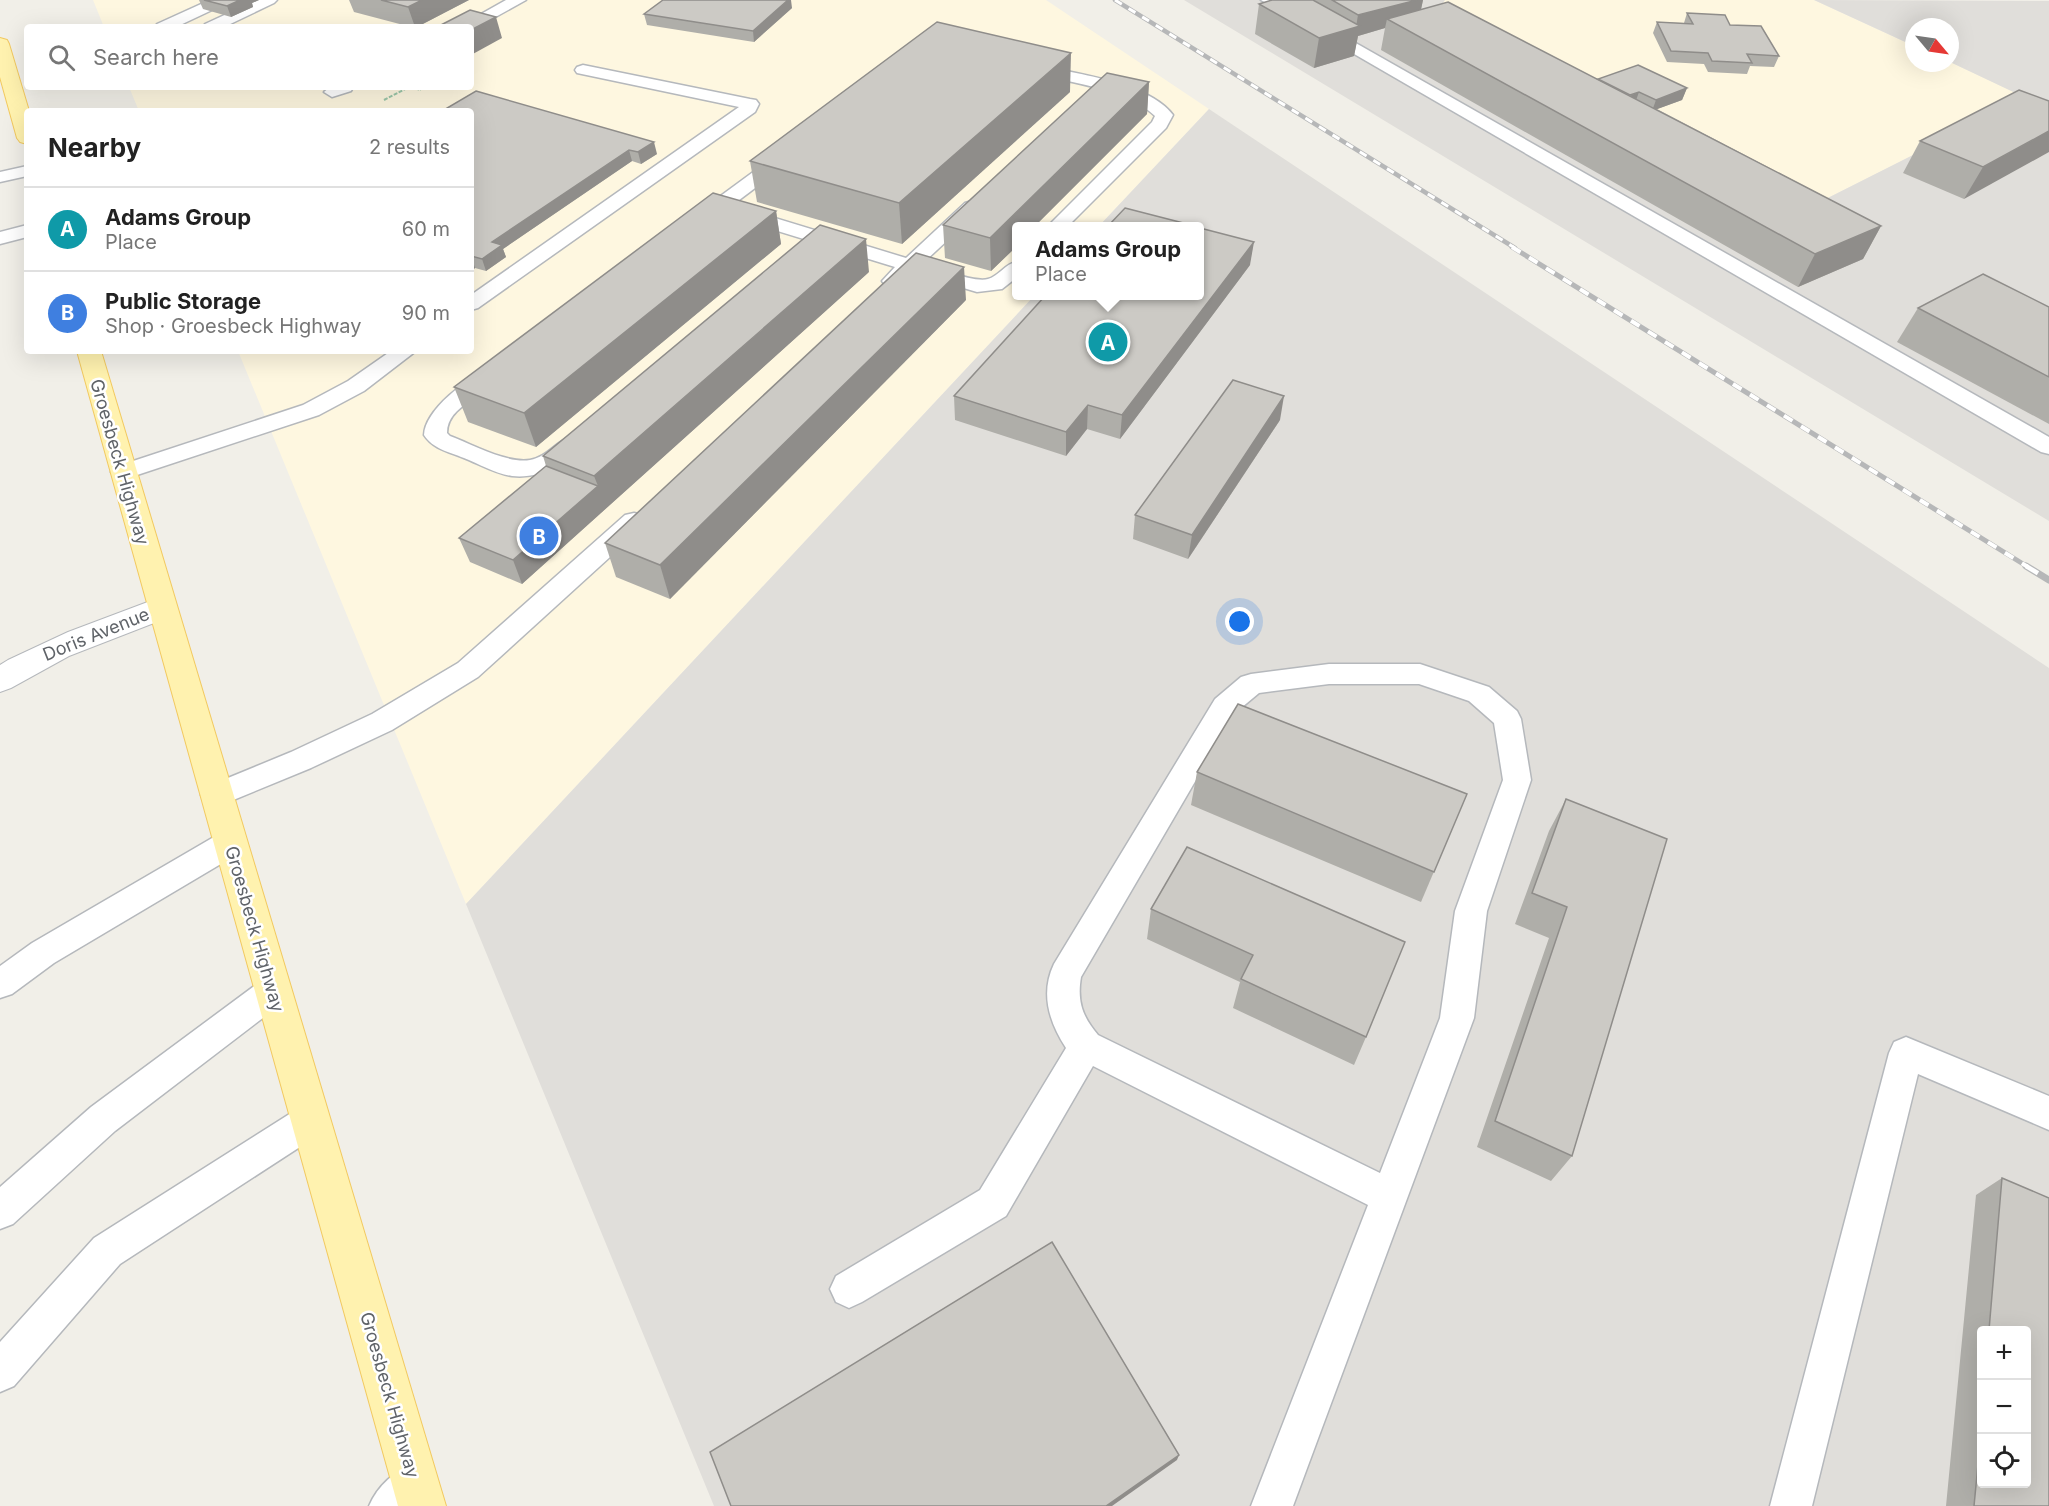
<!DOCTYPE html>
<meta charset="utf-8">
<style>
body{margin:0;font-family:Inter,sans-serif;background:#f6f6f6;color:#222}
.controls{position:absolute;right:18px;bottom:18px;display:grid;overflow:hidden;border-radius:6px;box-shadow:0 6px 24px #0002}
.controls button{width:54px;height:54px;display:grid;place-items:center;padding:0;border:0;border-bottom:2px solid #e0e0e0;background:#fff;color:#222;font:30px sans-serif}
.compass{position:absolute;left:1905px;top:18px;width:54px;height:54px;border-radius:50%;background:#fff;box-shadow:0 6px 24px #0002;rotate:119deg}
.you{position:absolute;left:1240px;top:622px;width:21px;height:21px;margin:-15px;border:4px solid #fff;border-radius:50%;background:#1a73e8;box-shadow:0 0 0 9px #1a73e833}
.badge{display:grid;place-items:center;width:39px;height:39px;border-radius:50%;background:#ea4335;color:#fff;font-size:20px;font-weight:700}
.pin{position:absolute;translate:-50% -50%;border:3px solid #fff;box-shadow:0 2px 6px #0006}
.popup{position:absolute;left:1012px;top:222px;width:192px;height:78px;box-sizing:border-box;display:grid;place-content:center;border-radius:6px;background:#fff;filter:drop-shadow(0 2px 4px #0005);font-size:20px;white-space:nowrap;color:#767676}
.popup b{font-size:22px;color:#222}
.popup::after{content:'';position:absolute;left:50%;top:100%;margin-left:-12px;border:12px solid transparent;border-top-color:#fff}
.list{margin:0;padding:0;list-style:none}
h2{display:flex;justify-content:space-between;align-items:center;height:78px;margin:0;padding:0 24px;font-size:26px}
h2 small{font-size:20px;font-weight:400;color:#767676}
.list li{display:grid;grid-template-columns:39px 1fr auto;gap:18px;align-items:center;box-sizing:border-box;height:84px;padding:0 24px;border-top:2px solid #e0e0e0}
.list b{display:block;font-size:22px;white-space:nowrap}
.list p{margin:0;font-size:20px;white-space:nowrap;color:#767676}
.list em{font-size:20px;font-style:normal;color:#767676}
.icon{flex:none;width:33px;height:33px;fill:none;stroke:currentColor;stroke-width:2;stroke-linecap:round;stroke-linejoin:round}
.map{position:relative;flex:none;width:2049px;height:1506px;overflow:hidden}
.search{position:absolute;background:#fff;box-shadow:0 6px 24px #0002;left:24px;top:24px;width:450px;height:66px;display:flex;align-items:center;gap:15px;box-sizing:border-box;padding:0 21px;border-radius:6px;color:#767676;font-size:22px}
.panel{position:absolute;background:#fff;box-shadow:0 6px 24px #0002;left:24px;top:108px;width:450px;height:246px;border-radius:6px}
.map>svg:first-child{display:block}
.commercial{fill:#fef7e0}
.industrial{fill:#e0deda;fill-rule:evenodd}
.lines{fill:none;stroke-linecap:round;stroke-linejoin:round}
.service-casing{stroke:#b5b8bc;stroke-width:3}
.minor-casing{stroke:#b5b8bc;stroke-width:2}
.primary-casing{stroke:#f2c960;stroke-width:2}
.path{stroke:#9cc7a9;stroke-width:2;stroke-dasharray:4 1.5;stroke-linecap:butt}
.service{fill:#fff;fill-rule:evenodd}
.minor{fill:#fff;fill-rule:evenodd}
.primary{fill:#fff2af;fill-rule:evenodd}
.rail-far2-casing{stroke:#b6b7b8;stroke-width:4.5}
.rail-far1-casing{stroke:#b6b7b8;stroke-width:5}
.rail-casing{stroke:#b6b7b8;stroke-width:7}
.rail-far2{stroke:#fff;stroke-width:3;stroke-dasharray:8;stroke-linecap:butt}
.rail-far1{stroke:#fff;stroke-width:4;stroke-dasharray:10;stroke-linecap:butt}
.rail{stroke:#fff;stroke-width:4.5;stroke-dasharray:14;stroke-linecap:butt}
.wall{fill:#afaea9;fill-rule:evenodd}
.shaded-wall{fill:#8f8d8a}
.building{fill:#cccac5;stroke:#8f8d8a;stroke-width:1.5}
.labels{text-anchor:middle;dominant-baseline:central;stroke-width:5;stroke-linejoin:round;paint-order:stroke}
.street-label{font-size:18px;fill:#5f6368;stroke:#fff}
</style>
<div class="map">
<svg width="2049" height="1506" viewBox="0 0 2049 1506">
<rect width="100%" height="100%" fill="#f1efe8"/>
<g class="commercial">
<path d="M93,0H1046L1209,109L1099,226H1016V296H1034L466,904L238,351H471V111H139L129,87H471V27H104Z"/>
<path d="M1445,0H1814L1914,46V63L1950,62L2027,98L1794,215L1429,21Z"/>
</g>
<g class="industrial">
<path d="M1184,0H1445L1429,20L1794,215L2026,98L1950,62V27H1914V46L1814,0L2049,1V521Z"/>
<path d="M1209,109L2049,668V1506H714L466,904L1034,296H1200V226H1099ZM1982,1330H2026V1484H1982Z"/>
</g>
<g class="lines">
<g class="service-casing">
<g id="service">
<path d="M210,0H230L227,3L176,27H155L157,24Z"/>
<path d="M257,0H277L274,3L224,27H203L205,24Z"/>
<path d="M506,0H526L472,30L471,27H458Z"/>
<path d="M1261,0H1280L2049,437V454L2041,452Z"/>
<path d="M1033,64C1071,73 1149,82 1173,115L1166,128L1068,226H1048L1152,122L1155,116C1126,88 1066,82 1027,72L1025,69L1027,66Z"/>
<path d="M583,65L750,99L756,100L759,104L755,112L478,308L471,310V295L739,107L577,73L575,70L577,67Z"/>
<path d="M330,87H353L351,91L332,97L324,92Z"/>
<path d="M785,152L791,153L794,157L791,161L706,225H692L689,221L692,217L779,153Z"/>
<path d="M27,166V176L0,182V172Z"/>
<path d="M972,201L979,203L981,207L979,211L923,263C938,268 974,283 988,279C999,276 1005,264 1016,262V278L1002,289L977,292L913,273L899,285H885L882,281L895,267L735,218L733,214L735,210H749L906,258L965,203Z"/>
<path d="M27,225V237L0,244V232Z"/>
<path d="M391,351H416L364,391L319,415L131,477L123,480L115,477L111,472L115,467L303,405L348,381Z"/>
<path d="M491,370L499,372L502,377C488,397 447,404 447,433L450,436C472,444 507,464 530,460C551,457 561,431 583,437L587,442C571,465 539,479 512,476C496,474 479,464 464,458C449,452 433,449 424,435C425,410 468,376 491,370Z"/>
<path d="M634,513L643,515L646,521L643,527L478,677L392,730L311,768L226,803L216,807L206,803L201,795L206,787L291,752L372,714L458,663L625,515Z"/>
<path d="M1329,664H1420L1489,687L1517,711L1521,719L1531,780L1487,911L1474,1018L1293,1506H1251L1368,1205L1093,1066L1006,1216L862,1302L849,1308L836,1302L830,1289L836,1276L980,1190L1066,1048C1049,1022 1040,993 1054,964L1215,699L1241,677L1251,674ZM1329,684H1419L1469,701L1494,723L1503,780L1455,911L1440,1018L1380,1173L1098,1035C1082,1016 1077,1001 1081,977L1235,713L1259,693Z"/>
<path d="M230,831L241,834L245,843L241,852L54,963L12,994L0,998V966L32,943L219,834Z"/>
<path d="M273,976L285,981L289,991L285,1001L115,1131L13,1224L0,1229V1187L91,1107L261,981Z"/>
<path d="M1906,1037L2049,1096V1130L1918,1074L1812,1506H1770L1889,1053L1894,1042Z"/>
<path d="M311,1103L323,1108L328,1120L323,1132L120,1264L14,1386L0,1392V1342L94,1238L299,1108Z"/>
<path d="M416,1462L431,1468L437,1483L431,1498L421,1506H369C378,1485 395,1471 416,1462Z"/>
</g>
</g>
<g class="minor-casing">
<path id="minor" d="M161,597L172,600L176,608L172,616L69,656L11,688L0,692V665L8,660L68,632Z"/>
</g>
<g class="primary-casing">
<g id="primary">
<path d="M0,38L7,40L9,44L29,111H27V144L20,142L17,138L0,77Z"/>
<path d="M77,351H101L446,1506H398Z"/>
</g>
</g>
<g class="path">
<path d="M410,87L421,90"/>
<path d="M384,100L409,87"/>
</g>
<use href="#service" class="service"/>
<use href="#minor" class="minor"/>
<use href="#primary" class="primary"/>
<g class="rail-far2-casing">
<path id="rail-far2" d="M1115,0L1515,248"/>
</g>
<g class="rail-far1-casing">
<path id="rail-far1" d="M1512,247L2028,567"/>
</g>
<g class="rail-casing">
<path id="rail" d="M2026,566L2049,580"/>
</g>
<use href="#rail-far2" class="rail-far2"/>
<use href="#rail-far1" class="rail-far1"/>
<use href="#rail" class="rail"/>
</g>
<g class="wall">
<path d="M199,0H259L252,3L253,7L231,17L203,9Z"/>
<path d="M349,0H469L417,27H411L354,12Z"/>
<path d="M1272,0H1423L1421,9L1598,79L1687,88L1682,100L1657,109L1881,226L1863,259L1798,287L1381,50L1385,28L1358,36L1354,56L1314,68L1255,34L1259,4Z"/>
<path d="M792,8L754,42L647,25L644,14Z"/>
<path d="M1687,13L1730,25L1779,56L1774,67L1750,66L1747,74L1708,72L1704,64L1667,62L1653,33L1657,22L1684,23Z"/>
<path d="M1149,82L1147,114L1035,226H1017V246L991,271L945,258L943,225Z"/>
<path d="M1070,92L902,244L757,202L750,161Z"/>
<path d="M2049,101L1964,199L1903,173L1920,141Z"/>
<path d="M471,111L657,154L641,164L632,161L503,249L506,257L486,271L475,268L471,271Z"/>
<path d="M776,211L781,244L536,447L468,422L454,387Z"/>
<path d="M1250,265L1120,439L1087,429L1066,456L955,420L954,396Z"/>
<path d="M869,272L522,584L470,562L459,538L546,466L543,456Z"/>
<path d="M966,300L670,599L616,577L605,543Z"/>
<path d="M2049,307V424L1897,342L1918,308Z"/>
<path d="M1280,420L1188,559L1133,539L1135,515Z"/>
<path d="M1197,772L1467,794L1421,902L1191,805Z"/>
<path d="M1566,799L1572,1156L1551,1181L1477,1147L1549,938L1515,924L1549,831Z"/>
<path d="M1187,847L1366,1037L1354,1065L1233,1008L1240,982L1147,939L1151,909Z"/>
<path d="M2002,1178L2049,1198V1506H1946L1976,1195ZM1982,1330H2026V1484H1982Z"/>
</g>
<g class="shaded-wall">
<path d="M240,0H259L252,3L253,7L231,17L227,6Z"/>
<path d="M422,0H469L417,27H415L408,7Z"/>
<path d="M788,0H791L792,8L754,42L753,31Z"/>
<path d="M1417,0H1423L1419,19H1387L1385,28L1358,36L1354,56L1314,68L1319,38L1356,27L1358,15Z"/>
<path d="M496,17L502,38L471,55V30Z"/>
<path d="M1071,53L1070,92L902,244L899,203Z"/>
<path d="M1149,82L1147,114L1035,226H1017V246L991,271L990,238Z"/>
<path d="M1687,88L1682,100L1652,111L1656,100Z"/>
<path d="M1639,92L1635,103L1627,97Z"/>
<path d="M2049,131V152L1964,199L1983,167Z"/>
<path d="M654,142L657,154L641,164L638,152Z"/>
<path d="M629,150L632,161L503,249L506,257L486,271L482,259L492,242Z"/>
<path d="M776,211L781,244L536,447L524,413Z"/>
<path d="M1881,226L1863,259L1798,287L1815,254Z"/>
<path d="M866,239L869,272L522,584L513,560L598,486L594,476Z"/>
<path d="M1254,242L1250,265L1120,439L1122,415Z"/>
<path d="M471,256L475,268L471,271Z"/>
<path d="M964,267L966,300L670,599L660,565Z"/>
<path d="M1284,396L1280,420L1188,559L1192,535Z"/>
<path d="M1088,405L1087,429L1066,456V432Z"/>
<path d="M1179,1455L1177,1460L1112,1506H1106Z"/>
</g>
<g class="building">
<path d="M204,0H240L227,6Z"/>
<path d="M381,0H422L408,7Z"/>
<path d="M663,0H788L753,31L644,14Z"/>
<path d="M1272,0H1313L1360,26L1319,38L1259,4Z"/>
<path d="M1332,0H1417L1358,15Z"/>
<path d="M1448,2L1881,226L1815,254L1387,19Z"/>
<path d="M470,10L496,17L471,30V27H437Z"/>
<path d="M1687,13L1725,15L1730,25L1761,26L1779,56L1747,54L1752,63L1712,61L1708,53L1671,51L1657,22L1693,24Z"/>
<path d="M937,22L1071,53L899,203L750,161Z"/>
<path d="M1638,65L1687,88L1656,100L1639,92L1630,95L1598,79Z"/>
<path d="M1107,73L1149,82L990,238L943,225Z"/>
<path d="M2019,90L2049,101V131L1983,167L1920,141Z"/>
<path d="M476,91L654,142L638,152L629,150L492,242L502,245L482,259L471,256V111H442Z"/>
<path d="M713,193L776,211L524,413L454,387Z"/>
<path d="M1125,208L1195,226H1108Z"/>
<path d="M820,225L866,239L594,476L543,456Z"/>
<path d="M1200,228L1254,242L1122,415L1088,405L1066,432L954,396L1045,296H1200Z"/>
<path d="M916,253L964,267L660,565L605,543Z"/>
<path d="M1983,274L2049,307V377L1918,308Z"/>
<path d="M1233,380L1284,396L1192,535L1135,515Z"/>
<path d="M546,466L598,486L513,560L459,538Z"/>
<path d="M1238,704L1467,794L1434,872L1197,772Z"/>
<path d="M1566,799L1667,839L1572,1156L1495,1121L1567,907L1532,893Z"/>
<path d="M1187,847L1405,942L1366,1037L1241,979L1253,955L1151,909Z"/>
<path d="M2002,1178L2049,1198V1506H1974L1982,1423V1484H2026V1330H1989Z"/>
<path d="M1052,1242L1179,1455L1106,1506H731L710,1452Z"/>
</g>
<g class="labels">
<g class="street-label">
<text transform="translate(120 462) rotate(74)">Groesbeck Highway</text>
<text transform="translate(96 634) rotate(-22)">Doris Avenue</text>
<text transform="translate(255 929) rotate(74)">Groesbeck Highway</text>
<text transform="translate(390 1395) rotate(74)">Groesbeck Highway</text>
</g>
</g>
</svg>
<div class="controls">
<button>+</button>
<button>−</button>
<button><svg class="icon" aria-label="locate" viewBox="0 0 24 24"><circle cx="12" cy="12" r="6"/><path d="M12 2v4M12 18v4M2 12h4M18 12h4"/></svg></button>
</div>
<svg class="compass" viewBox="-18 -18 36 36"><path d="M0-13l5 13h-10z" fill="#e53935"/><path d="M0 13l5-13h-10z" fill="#767676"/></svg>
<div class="you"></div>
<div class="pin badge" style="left:1108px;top:342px;background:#0f9aa8">A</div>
<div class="popup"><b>Adams Group</b>Place</div>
<div class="pin badge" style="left:539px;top:536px;background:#3f7fe0">B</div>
<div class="search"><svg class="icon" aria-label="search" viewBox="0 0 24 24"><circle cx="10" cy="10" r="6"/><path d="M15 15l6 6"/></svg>Search here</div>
<section class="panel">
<h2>Nearby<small>2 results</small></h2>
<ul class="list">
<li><span class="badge" style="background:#0f9aa8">A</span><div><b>Adams Group</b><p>Place</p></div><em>60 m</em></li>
<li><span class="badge" style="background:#3f7fe0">B</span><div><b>Public Storage</b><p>Shop · Groesbeck Highway</p></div><em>90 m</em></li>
</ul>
</section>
</div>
